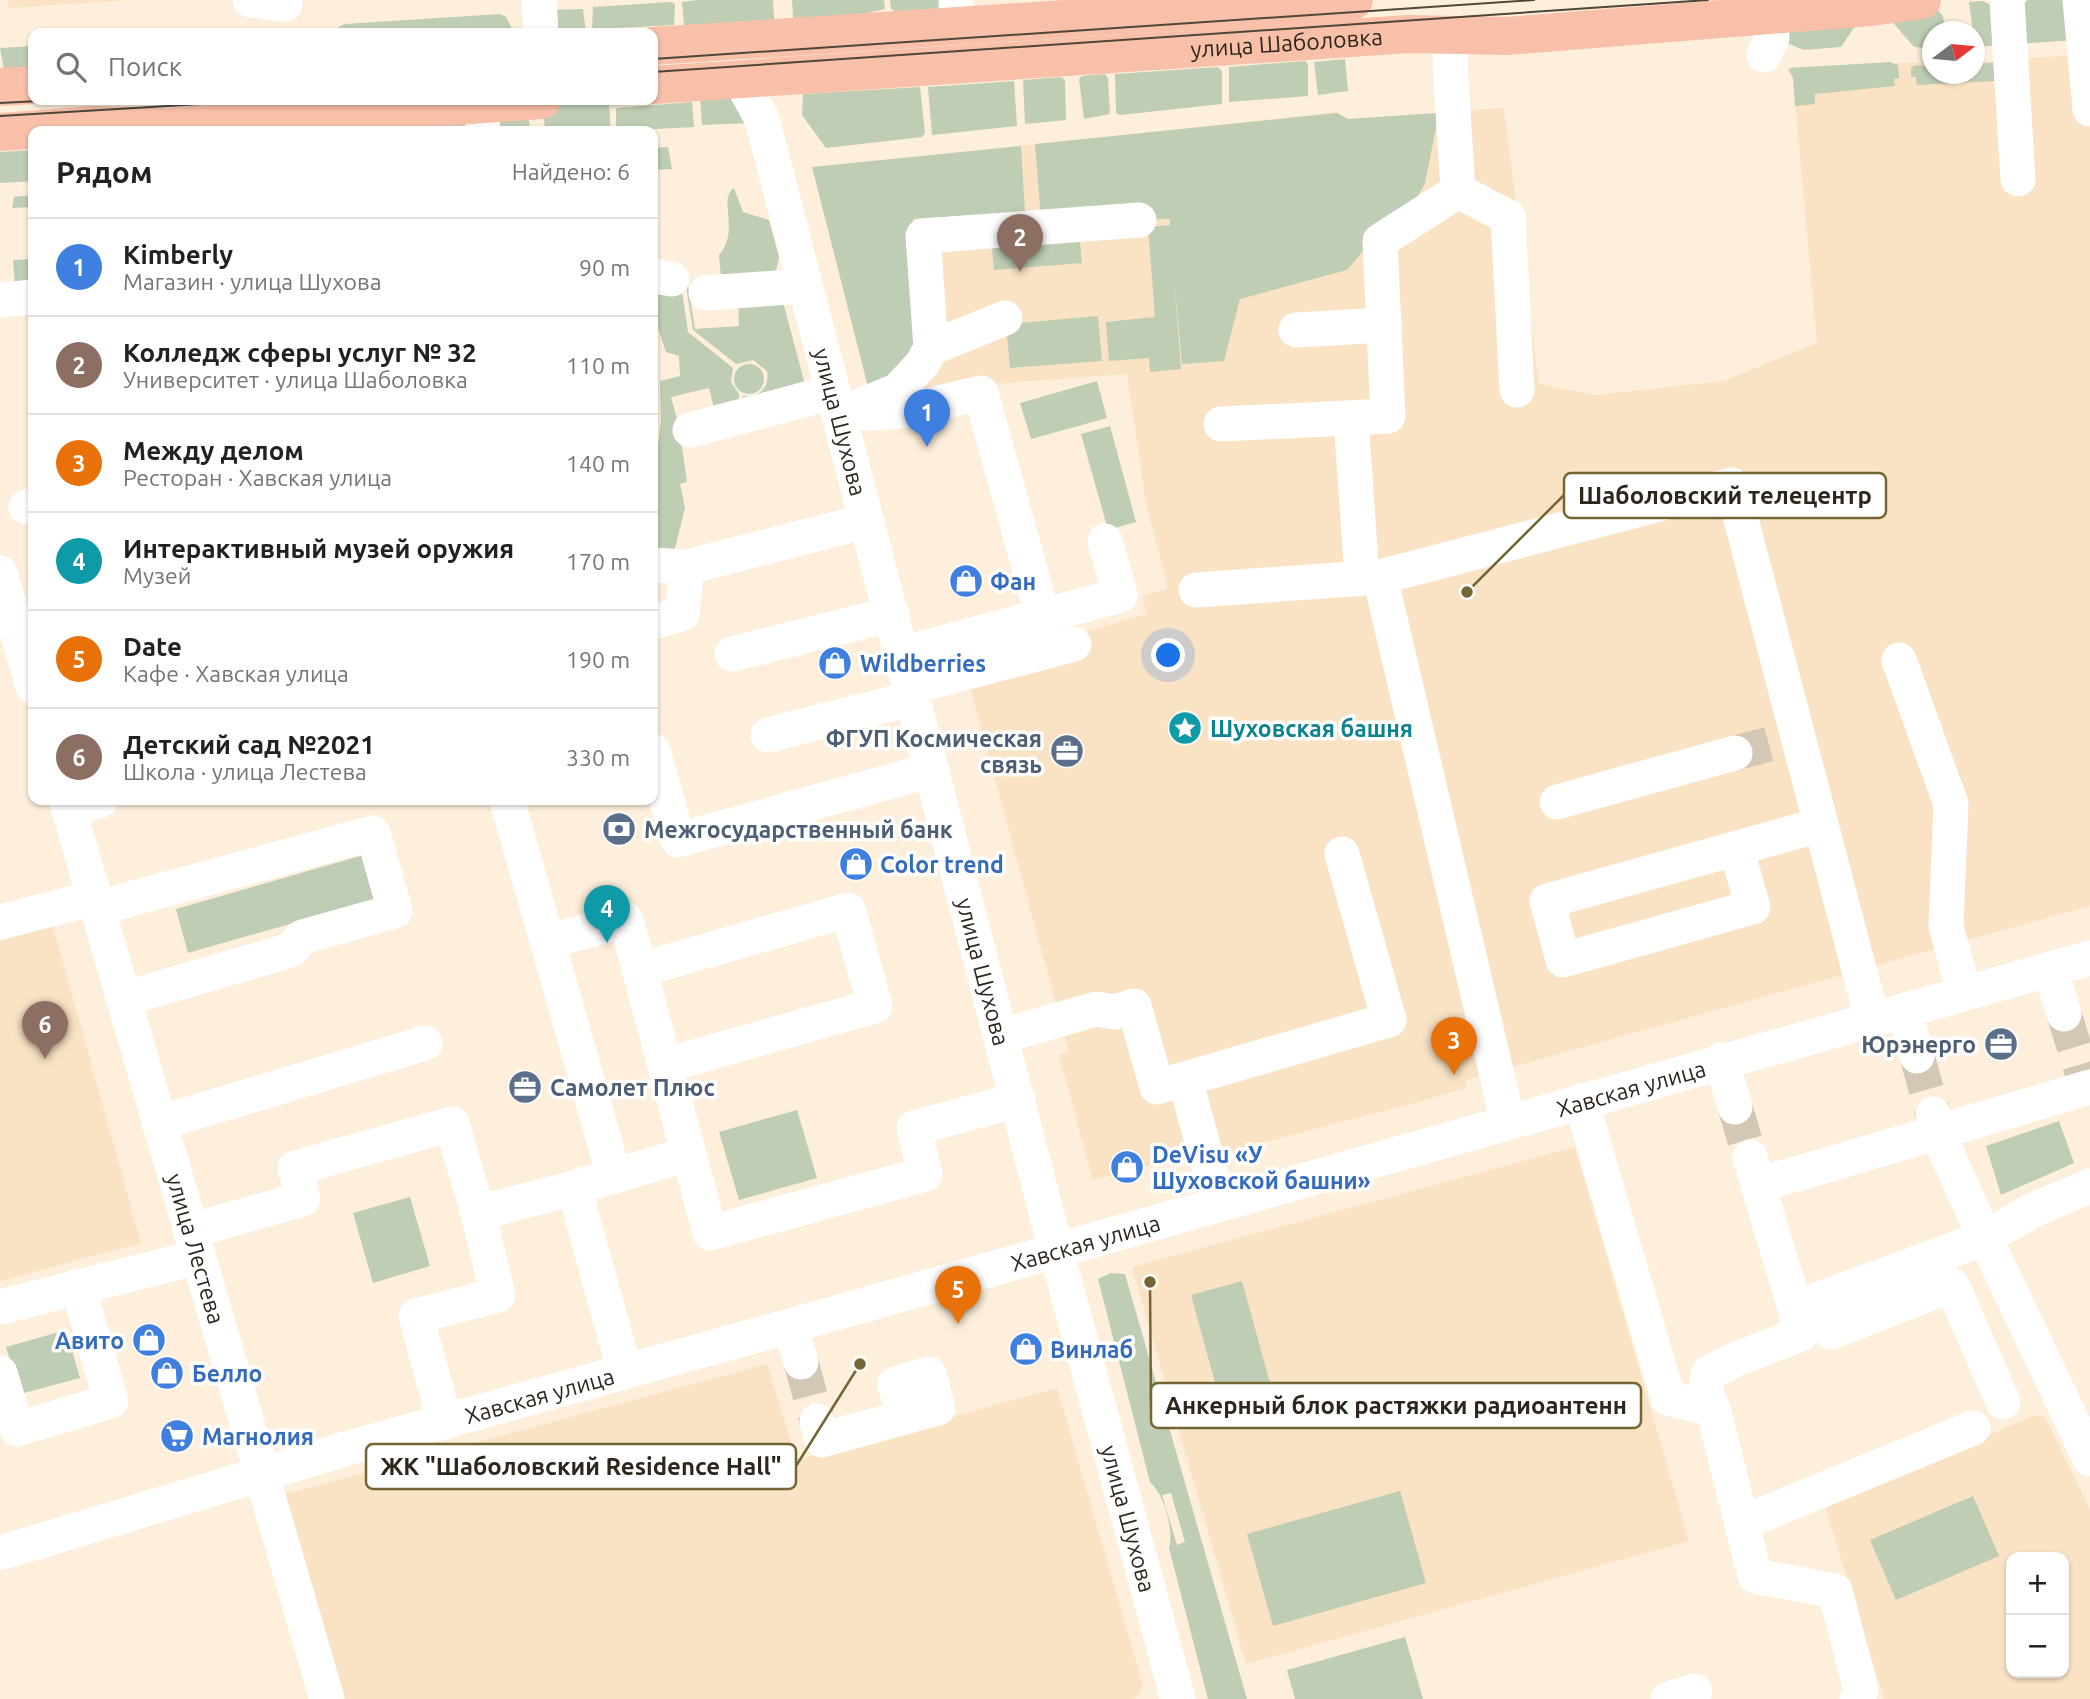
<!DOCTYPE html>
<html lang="ru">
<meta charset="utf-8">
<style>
body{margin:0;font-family:Ubuntu,sans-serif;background:#f6f6f6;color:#202124}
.controls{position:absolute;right:21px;bottom:21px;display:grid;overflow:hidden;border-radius:14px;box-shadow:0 2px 5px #0004}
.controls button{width:63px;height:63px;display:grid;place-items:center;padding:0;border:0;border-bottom:2px solid #e0e0e0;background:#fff;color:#202124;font:35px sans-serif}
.compass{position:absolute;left:1922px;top:21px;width:63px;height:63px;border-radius:50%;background:#fff;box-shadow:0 2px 5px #0004;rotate:74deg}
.you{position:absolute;left:1169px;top:656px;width:24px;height:24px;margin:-18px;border:5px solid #fff;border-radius:50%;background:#1a73e8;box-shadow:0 0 0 10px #1a73e833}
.badge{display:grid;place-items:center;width:46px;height:46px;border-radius:50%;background:#0b8043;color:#fff;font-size:23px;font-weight:700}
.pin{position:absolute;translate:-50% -58px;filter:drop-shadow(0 2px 4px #0008)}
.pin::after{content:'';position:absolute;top:37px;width:24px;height:21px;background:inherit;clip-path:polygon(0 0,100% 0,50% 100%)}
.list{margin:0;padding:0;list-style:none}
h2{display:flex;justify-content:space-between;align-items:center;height:91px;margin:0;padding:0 28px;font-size:30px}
h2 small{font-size:23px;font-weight:400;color:#757577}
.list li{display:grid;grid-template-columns:46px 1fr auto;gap:21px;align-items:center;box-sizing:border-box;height:98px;padding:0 28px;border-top:2px solid #e0e0e0}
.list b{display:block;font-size:26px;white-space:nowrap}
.list p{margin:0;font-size:23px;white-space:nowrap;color:#757577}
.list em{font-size:23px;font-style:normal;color:#757577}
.icon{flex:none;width:38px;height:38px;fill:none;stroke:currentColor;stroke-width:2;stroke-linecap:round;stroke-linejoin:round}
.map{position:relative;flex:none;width:2090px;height:1699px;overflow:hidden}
.search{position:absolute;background:#fff;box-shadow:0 2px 5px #0004;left:28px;top:28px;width:630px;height:77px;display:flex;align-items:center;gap:18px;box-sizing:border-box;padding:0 24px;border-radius:14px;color:#757577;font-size:26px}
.panel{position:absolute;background:#fff;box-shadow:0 2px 5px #0004;left:28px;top:126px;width:630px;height:679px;border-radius:14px}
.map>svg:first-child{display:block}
.built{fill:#fae3c4;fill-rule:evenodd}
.green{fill:#becdb3;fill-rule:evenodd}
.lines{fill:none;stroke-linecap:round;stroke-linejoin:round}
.minor-tunnel{stroke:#d3c7b5;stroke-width:35;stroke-dasharray:35 18;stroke-linecap:butt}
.minor{stroke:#fff;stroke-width:35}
.major{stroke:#f8bfa9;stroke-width:38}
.tram{stroke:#4e463b;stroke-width:2}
.labels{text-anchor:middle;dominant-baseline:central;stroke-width:7;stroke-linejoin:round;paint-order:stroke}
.street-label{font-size:23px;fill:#2d261d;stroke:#fff}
.shop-label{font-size:23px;font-weight:bold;fill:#366cbe;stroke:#fff;text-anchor:start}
.culture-label{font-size:23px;font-weight:bold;fill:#0d838f;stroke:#fff;text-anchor:start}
.service-label{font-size:23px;font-weight:bold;fill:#4e5e75;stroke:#fff;text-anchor:end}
.leader{fill:none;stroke:#746633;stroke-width:2.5}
.callout-dot{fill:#746633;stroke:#fff;stroke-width:2.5}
.callout{fill:#fff;stroke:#746633;stroke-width:2.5}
.callout-label{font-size:24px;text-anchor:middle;font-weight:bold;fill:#2d261d}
</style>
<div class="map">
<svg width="2090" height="1699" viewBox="0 0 2090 1699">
<rect width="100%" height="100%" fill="#fdefdb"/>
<g class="built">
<path d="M8,0H130L9,8Z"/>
<path d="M2090,54V906L1465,1080L1466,1088L1414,1103L1219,1154L1217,1147L1093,1180L1059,1055L1069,1052L1067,1044L966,673L1071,636L1147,614L1142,596L1168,588L1146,504L1127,374L926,389L900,397L834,166L1337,112L1347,119L1504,108L1539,384L1595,395L1724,381L1817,343L1793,79L1787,70L1791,67L1932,62V74H1974L1975,62Z"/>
<path d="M53,926L141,1243L0,1281V941Z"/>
<path d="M1575,1147L1689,1541L1246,1664L1132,1267Z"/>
<path d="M767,1364L797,1460L1057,1388L1143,1685L1135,1699H343L282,1495Z"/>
<path d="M2035,1415L2045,1417L2090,1510V1699H1884L1825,1506ZM2011,1557H2064V1673H2011Z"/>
</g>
<g class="green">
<path d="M697,0H773L775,32L684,25L682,2Z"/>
<path d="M792,0H884L885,9L794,30Z"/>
<path d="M890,0H950L947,10L895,11L891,9Z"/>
<path d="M2028,0H2064L2076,40L2018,44L2019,8Z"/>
<path d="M1983,1L1996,8L2003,45L1975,47L1969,2Z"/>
<path d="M671,2L675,4L674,25L592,29L593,7Z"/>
<path d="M1936,8L1943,16L1945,31L1932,32V49L1914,47L1888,17Z"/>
<path d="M583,9L586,33H551L548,10Z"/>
<path d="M500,14L506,17L514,33H338L340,26L345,24Z"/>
<path d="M1859,20L1841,47L1804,50L1780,40L1787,29Z"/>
<path d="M33,46V73L4,70L0,48Z"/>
<path d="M1345,59L1348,91L1318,95L1314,62Z"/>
<path d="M1305,61L1308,65V96L1229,102V67Z"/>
<path d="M1890,62L1898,65L1899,78L1894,79L1895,86L1815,94V104L1795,106L1793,78L1789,70L1791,68Z"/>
<path d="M2004,62L1995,81L1917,85L1916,77H1911V68L1915,65L1932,67V74H1974L1975,64Z"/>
<path d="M1218,67L1222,71V104L1120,115L1116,113L1115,74Z"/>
<path d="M1105,74L1108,78L1110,114L1084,119L1079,79L1082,76Z"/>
<path d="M1062,77L1065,81L1066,120L1025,124L1023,80Z"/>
<path d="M1014,81L1017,126L932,135L928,87Z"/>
<path d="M722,87L750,123L702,125L700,97Z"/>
<path d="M920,87L925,133L922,137L826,148L802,115L803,94Z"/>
<path d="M582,100H601L609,105L611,131H545L543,107Z"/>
<path d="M692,102L694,127L616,131V108Z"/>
<path d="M528,108L530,131H492L495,122Z"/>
<path d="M1337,113L1348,119L1439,113L1425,183L1406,218L1378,233L1347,270L1240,299L1224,361L1182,364L1174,277L1181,369L1150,372L1149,358L1109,361L1106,322L1155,317L1148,227L1170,225V219L1041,220L1035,144Z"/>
<path d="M454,115L473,131H354Z"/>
<path d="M1021,146L1025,212L913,219L919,313L913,364L869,391L812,167Z"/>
<path d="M668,147L672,169L653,170V148Z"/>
<path d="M33,150V181L0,183V152Z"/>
<path d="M734,188L743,212L769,220L779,257L776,271L721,277L719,255C741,229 717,200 734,188Z"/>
<path d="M33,195V207L12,208L14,197Z"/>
<path d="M1079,232L1082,263L994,270L991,238Z"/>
<path d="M33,259V285L15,287L13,260Z"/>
<path d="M653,285L682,291L688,332L733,368L731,382L739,394V410L716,416L709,388L671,397L679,426L687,482L680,484L685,508L673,556L653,562V514L658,513L653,490L661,421L660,381L680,376L679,356L666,352L653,313Z"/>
<path d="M686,286H688L695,329L739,326L738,297L782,298L807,392L743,409V396C759,398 770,387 767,371L753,360L736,364L693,330Z"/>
<path d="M1098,316L1102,361L1010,368L1006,324Z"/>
<circle cx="749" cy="379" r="15"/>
<path d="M1097,381L1107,418L1031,439L1020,403Z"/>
<path d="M1110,426L1136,522L1108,530L1081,434Z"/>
<path d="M364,855L377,899L188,953L176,909Z"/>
<path d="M797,1110L817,1178L739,1200L719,1132Z"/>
<path d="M2059,1121L2074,1163L2001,1195L1986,1146Z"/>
<path d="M410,1197L430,1266L373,1283L353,1213Z"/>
<path d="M1111,1273L1125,1274L1247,1699H1208L1169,1548C1174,1529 1164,1494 1150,1482L1098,1279ZM1171,1493L1185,1542L1177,1545L1162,1495Z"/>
<path d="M1242,1281L1270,1383L1219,1397L1191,1295Z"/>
<path d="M66,1330L80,1378L20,1394L6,1347Z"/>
<path d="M1400,1491L1426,1583L1273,1626L1247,1534Z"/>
<path d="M1973,1496L1999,1556L1896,1600L1870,1540Z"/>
<path d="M1405,1637L1423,1699H1295L1287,1670Z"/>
</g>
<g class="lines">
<g class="minor-tunnel">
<path d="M1735,753L1777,742"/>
<path d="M2064,1014L2082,1072"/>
<path d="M1917,1056L1933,1114"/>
<path d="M1735,1107L1750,1157"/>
<path d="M801,1362L817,1421"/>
</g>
<g class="minor">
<path d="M250,0L285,4"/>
<path d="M539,0L541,33"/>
<path d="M956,0L957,25"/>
<path d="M2007,0L2018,179"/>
<path d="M2080,0L2090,109"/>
<path d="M1453,35L1450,63L1458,191L1508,217L1517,390"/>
<path id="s1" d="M719,41L762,119L1056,1250L1178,1699"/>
<path d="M1764,55L1772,38L1771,15"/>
<path d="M481,107L483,131"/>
<path d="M653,276L672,279"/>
<path d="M706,293L805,286"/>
<path d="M0,300L33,297"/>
<path d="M1296,330L1384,325"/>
<path d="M931,348L1005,318"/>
<path d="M867,413L903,411L981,393L1043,617"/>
<path d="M839,415L898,390L922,364L931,348L923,236L1139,220"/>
<path d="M1351,418L1362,578"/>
<path d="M1221,424L1388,416L1380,241L1458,191"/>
<path d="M690,430L833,392"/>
<path d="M26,507L33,505"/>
<path d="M653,565L687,567L867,521"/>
<path d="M0,573L33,687"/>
<path d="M1196,590L1380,577"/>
<path d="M653,622L682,614L687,567"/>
<path d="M732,654L892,614"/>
<path d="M902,654L1120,595L1105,541"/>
<path d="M1899,660L1951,804L1946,926L1964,993"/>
<path d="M911,687L1074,644"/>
<path d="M768,735L914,698"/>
<path d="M653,751L678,840L932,770"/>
<path id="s2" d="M66,800L327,1699"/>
<path d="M507,800L614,1176L574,1188L625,1372"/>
<path d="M1557,802L1735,753"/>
<path d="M68,809L101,800"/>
<path d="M1736,848L1753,907L1563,960L1547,901L1820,825"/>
<path d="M97,908L373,833L395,911L302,937L291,950L123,999"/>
<path d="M0,922L94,898"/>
<path d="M547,942L626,920L710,1233L925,1174L914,1128L1018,1100"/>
<path d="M2050,969L2064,1014"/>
<path d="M639,970L848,910L875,1006L666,1065"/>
<path d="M1904,1010L1917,1056"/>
<path d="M1002,1036L1096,1009L1115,1012L1134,1006L1157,1087L1389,1020L1342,854"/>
<path d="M1721,1060L1735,1107"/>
<path d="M1185,1079L1219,1204"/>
<path d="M1581,1101L1668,1398L1713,1409L1755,1576L1835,1591L1861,1690L1857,1699"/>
<path d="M1933,1114L1938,1134L1985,1238L1795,1308L1758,1185C1869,1153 1979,1120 2090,1087"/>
<path d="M1508,1122L1380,577L1732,485L1872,1019"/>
<path d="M159,1123L425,1043"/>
<path d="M1750,1157L1758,1185"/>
<path d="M614,1176L688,1154"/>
<path d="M2090,1186L2031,1211L1985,1238L2090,1459"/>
<path d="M190,1231L303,1199L295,1168L452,1124L478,1213"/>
<path d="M1821,1299L1831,1332L1952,1285L2003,1402"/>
<path d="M0,1307L198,1257"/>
<path d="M790,1326L801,1362"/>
<path d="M0,1373L17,1429L111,1401L78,1286"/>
<path d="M1713,1409L1705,1393L1709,1373L1734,1360L1801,1334L1795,1308"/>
<path d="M817,1421L822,1440L938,1408L929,1374L895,1384L904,1417"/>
<path d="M445,1422L416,1316L498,1295L478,1213L574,1188"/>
<path d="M1742,1523L1973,1428"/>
<path id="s3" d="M0,1553L345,1449L790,1326L2090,958"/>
<path d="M1668,1699L1695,1691"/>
</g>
<g class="major">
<path d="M653,46L1354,0"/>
<path id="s4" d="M653,85L1409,34L1507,36L1871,7L1922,0"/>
<path d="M0,87L33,85"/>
<path d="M0,132L93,125L165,127L542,100"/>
</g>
<g class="tram">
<path d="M653,59L1534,0"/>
<path d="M653,72L1708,0"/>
<path d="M0,103L58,100"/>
<path d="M0,116L268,100"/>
</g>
</g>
<defs>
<g id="shop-disc" transform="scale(1.75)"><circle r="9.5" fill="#3f7fe0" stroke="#fff"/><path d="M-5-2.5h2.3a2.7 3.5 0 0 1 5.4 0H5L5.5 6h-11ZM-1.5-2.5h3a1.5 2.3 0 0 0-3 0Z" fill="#fff"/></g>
<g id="sight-disc" transform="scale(1.75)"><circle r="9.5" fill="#0f9aa8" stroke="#fff"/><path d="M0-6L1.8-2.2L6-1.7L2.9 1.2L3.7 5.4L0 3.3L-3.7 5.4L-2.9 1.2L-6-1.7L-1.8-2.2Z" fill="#fff"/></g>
<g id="office-disc" transform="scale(1.75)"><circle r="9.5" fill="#5c6f8a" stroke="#fff"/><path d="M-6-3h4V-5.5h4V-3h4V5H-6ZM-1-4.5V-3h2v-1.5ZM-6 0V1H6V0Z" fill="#fff"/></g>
<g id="bank-disc" transform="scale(1.75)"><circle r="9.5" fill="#5c6f8a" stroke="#fff"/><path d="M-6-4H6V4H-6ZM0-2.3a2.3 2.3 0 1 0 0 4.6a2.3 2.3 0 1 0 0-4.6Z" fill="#fff"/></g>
<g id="supermarket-disc" transform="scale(1.75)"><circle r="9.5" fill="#3f7fe0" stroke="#fff"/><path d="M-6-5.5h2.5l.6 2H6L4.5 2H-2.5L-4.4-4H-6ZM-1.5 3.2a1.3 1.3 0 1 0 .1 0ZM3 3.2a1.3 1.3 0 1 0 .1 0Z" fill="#fff"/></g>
</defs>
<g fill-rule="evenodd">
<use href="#shop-disc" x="966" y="581"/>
<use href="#shop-disc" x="835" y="663"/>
<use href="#sight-disc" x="1185" y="728"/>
<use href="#office-disc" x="1067" y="751"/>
<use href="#bank-disc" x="619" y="829"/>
<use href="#shop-disc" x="856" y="864"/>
<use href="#office-disc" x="2001" y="1044"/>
<use href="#office-disc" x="525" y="1087"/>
<use href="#shop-disc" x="1127" y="1167"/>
<use href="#shop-disc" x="149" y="1340"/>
<use href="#shop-disc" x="1026" y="1349"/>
<use href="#shop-disc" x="167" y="1373"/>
<use href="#supermarket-disc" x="177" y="1436"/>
</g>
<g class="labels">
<g class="street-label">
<text stroke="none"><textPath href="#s4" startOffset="635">улица Шаболовка</textPath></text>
<text stroke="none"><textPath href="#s1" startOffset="402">улица Шухова</textPath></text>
<text stroke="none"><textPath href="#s1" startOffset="970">улица Шухова</textPath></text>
<text stroke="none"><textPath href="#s3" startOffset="1696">Хавская улица</textPath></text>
<text stroke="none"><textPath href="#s3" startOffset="1129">Хавская улица</textPath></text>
<text stroke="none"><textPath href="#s2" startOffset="467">улица Лестева</textPath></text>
<text stroke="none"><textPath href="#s3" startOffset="562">Хавская улица</textPath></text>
<text stroke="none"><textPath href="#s1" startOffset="1536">улица Шухова</textPath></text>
</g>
<g class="shop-label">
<text x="990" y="581">Фан</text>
<text x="860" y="663">Wildberries</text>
<text x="880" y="864">Color trend</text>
<text x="1152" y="1154">DeVisu «У<tspan x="1152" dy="26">Шуховской башни»</tspan></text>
<text x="124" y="1340" text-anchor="end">Авито</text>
<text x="1050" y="1349">Винлаб</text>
<text x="192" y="1373">Белло</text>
<text x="202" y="1436">Магнолия</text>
</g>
<g class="culture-label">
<text x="1210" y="728">Шуховская башня</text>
</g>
<g class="service-label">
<text x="1042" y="738">ФГУП Космическая<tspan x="1042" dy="26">связь</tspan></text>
<text x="644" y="829" text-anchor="start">Межгосударственный банк</text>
<text x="1976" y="1044">Юрэнерго</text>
<text x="550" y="1087" text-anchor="start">Самолет Плюс</text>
</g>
</g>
<path class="leader" d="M1467 592L1564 495M1150 1282L1151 1405M860 1364L796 1466"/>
<g class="callout-dot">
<circle cx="1467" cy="592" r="7"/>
<circle cx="1150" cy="1282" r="7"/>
<circle cx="860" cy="1364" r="7"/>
</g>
<g class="callout">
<rect x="1564" y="473" width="322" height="45" rx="7"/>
<rect x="1151" y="1383" width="490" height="45" rx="7"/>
<rect x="366" y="1444" width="430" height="45" rx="7"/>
</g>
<g class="callout-label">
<text x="1725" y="504">Шаболовский телецентр</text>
<text x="1396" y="1414">Анкерный блок растяжки радиоантенн</text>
<text x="581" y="1475">ЖК "Шаболовский Residence Hall"</text>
</g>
</svg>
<div class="controls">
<button>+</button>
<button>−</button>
</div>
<svg class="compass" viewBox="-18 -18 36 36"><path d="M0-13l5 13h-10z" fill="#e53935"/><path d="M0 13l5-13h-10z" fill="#757577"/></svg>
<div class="you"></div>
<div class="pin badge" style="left:927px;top:447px;background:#3f7fe0">1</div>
<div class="pin badge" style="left:1020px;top:272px;background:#8d6e63">2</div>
<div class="pin badge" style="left:1454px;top:1075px;background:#e8710a">3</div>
<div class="pin badge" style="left:607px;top:943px;background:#0f9aa8">4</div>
<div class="pin badge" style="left:958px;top:1324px;background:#e8710a">5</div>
<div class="pin badge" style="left:45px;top:1059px;background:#8d6e63">6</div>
<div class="search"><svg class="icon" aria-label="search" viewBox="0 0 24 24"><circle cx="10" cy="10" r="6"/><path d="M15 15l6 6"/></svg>Поиск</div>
<section class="panel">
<h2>Рядом<small>Найдено: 6</small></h2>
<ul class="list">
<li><span class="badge" style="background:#3f7fe0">1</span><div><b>Kimberly</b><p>Магазин · улица Шухова</p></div><em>90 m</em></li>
<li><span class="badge" style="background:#8d6e63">2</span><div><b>Колледж сферы услуг № 32</b><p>Университет · улица Шаболовка</p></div><em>110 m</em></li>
<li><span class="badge" style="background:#e8710a">3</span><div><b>Между делом</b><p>Ресторан · Хавская улица</p></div><em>140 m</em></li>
<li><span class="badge" style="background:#0f9aa8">4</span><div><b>Интерактивный музей оружия</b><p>Музей</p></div><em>170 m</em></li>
<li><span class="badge" style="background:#e8710a">5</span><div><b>Date</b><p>Кафе · Хавская улица</p></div><em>190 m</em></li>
<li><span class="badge" style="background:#8d6e63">6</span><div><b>Детский сад №2021</b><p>Школа · улица Лестева</p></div><em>330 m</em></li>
</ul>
</section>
</div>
